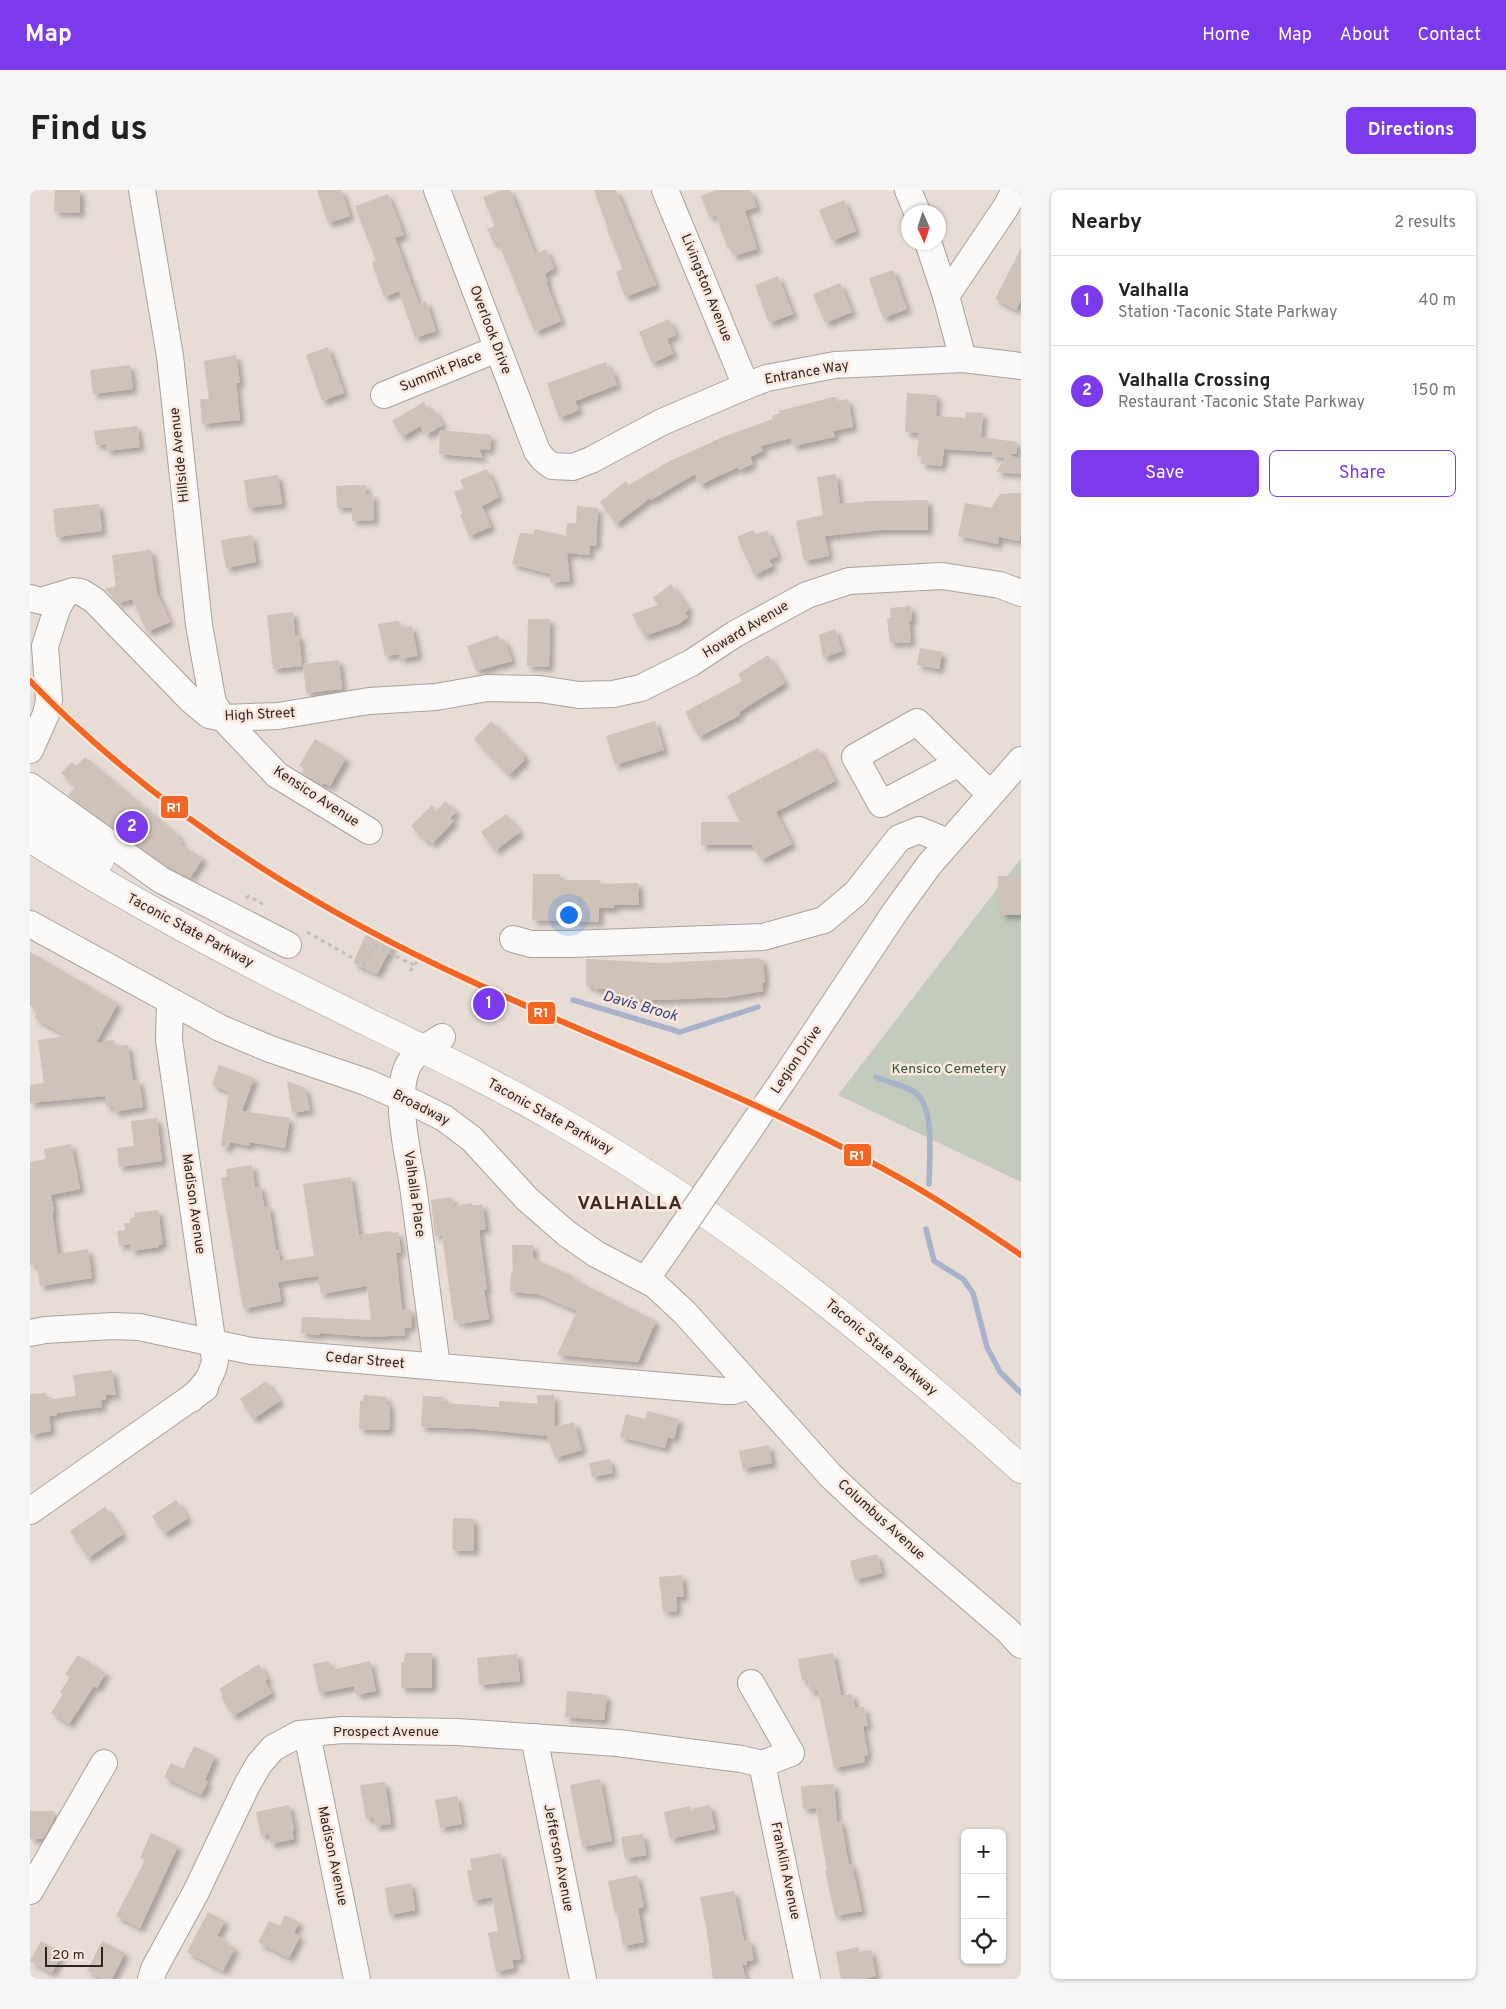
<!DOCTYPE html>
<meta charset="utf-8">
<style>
body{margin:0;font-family:Overpass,sans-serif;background:#f6f6f6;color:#202124}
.controls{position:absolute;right:15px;bottom:15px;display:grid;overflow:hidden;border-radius:8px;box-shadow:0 1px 4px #0004}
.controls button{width:45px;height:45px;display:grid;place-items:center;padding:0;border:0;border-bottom:1px solid #e0e0e0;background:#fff;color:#202124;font:25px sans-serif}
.compass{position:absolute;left:871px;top:15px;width:45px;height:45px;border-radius:50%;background:#fff;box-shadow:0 1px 4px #0004;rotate:177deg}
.scale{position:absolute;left:15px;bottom:12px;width:58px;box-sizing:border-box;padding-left:5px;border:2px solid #2d2622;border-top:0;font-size:14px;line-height:18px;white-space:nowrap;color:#2d2622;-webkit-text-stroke:4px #fbe7dd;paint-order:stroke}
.you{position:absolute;left:538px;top:724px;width:18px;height:18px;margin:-12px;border:4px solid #fff;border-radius:50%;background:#1a73e8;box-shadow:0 0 0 8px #1a73e833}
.badge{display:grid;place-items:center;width:32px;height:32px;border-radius:50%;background:#7c3aed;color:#fff;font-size:16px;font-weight:700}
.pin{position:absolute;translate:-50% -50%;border:2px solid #fff;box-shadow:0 1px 5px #0006}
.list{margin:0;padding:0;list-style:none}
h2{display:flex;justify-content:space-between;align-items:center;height:65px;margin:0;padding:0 20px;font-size:21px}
h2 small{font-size:16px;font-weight:400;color:#757577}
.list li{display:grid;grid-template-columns:32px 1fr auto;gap:15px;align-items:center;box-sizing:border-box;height:90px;padding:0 20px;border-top:1px solid #e0e0e0}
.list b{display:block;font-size:19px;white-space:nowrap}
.list p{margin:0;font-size:16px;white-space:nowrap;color:#757577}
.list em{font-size:16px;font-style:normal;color:#757577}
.actions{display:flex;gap:10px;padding:15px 20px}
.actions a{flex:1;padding:11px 0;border:1px solid #7c3aed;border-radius:8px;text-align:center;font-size:18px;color:#7c3aed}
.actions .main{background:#7c3aed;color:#fff}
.icon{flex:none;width:28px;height:28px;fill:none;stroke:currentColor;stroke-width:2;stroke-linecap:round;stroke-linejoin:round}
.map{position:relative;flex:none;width:991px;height:1789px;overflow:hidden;border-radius:8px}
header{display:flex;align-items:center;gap:30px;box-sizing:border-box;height:70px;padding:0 25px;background:#7c3aed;color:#fff}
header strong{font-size:24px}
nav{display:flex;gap:28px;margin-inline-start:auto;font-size:18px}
.intro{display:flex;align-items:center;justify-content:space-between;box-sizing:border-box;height:120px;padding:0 30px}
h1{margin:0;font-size:35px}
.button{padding:12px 22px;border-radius:8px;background:#7c3aed;color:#fff;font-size:18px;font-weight:700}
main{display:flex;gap:30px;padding:0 30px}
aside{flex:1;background:#fff;border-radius:8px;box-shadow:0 1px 4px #0004}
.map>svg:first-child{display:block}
.green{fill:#c2cbbc}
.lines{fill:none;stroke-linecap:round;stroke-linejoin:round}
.stream{stroke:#a9b2cb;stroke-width:5.5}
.building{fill:#cec2b9;filter:url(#shadow)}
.minor-casing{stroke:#a9a19c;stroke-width:28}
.highway-casing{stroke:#a9a19c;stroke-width:29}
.path{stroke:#c1bfbd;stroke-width:3;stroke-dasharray:4 4;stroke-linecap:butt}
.minor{stroke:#fbfaf9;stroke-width:26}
.highway{stroke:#fbfaf9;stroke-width:28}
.minor-bridge-casing{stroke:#a9a19c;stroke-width:28;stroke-linecap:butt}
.minor-bridge{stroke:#fbfaf9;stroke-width:26}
.rail-1-casing{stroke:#fbe7dd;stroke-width:10}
.rail-1{stroke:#f26522;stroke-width:6}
.labels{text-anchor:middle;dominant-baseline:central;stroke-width:5;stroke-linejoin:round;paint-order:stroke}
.street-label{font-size:14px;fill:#2d2622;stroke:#fbe7dd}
.park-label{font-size:14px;fill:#285b30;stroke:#fbe7dd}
.water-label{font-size:15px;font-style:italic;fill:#32497c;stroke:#fbe7dd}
.district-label{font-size:19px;font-weight:bold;letter-spacing:1px;fill:#3a2b23;stroke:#fbe7dd}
.line-badge{stroke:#fbe7dd;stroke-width:2}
.badge-label{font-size:14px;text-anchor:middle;font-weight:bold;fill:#fff}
</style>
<header>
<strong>Map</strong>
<nav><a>Home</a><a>Map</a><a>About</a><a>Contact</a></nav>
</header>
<div class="intro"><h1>Find us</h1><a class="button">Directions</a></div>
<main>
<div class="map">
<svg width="991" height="1789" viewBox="0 0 991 1789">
<defs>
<filter id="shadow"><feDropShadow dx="4.5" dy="4.5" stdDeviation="2.5" flood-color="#0004"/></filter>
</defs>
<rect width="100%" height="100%" fill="#e7dcd6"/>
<path class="green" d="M991,668V992L808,905Z"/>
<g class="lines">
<g class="stream">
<path d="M543,810L650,842L728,817"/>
<path d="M846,887C858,892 872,895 883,901C906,914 899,971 899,994"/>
<path d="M896,1039L904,1071L933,1089L943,1103L957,1157L970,1182L991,1203"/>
</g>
</g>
<g class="building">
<path d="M25,0H50V23L24,22Z"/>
<path d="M287,0H311L320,26L298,33Z"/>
<path d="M471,0H480L505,64L516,59L524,78L515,84L518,91L516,92L531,131L505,142L468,52L464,54L457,39L465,36L453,7Z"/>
<path d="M564,0H586L626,95L595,107L586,82L593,79L577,40L578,39Z"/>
<path d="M686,0H720L727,17L715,21L727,59L703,66L700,56L697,57L686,25L679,27L671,6Z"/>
<path d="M358,4L374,45L365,48L389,114L396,111L406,141L385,148L369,101L354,107L342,73L346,71L325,16Z"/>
<path d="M814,10L826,41L802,51L789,20Z"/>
<path d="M991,58V110L986,120L965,109Z"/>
<path d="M863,80L877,119L853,128L839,88Z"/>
<path d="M748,86L763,124L739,133L725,95Z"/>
<path d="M810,93L822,122L795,133L783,104Z"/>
<path d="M639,129L646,145L637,149L643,164L622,173L609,142Z"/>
<path d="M298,157L314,203L292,211L276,165Z"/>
<path d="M206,165L210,193H206L210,230L172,234L170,209H179L174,171Z"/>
<path d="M576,172L579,180L582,179L587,195L545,211L549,220L529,228L517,193Z"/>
<path d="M100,175L103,199L63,204L60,180Z"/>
<path d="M877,203L907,205L906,226L935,228L936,222L953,223L951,247L987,252L986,264H980L991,271V284L966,282L975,268L962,266V262L914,259L912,276L891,274L892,267L887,266L889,243L875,242Z"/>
<path d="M803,207H806L807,211L818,209L823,237L803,241L805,247L763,256L761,248L731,256L733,261L720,267L723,274L709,280L708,277L670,295L665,284L621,310L620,308L586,334L570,312L596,291L599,295L638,272L695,246L743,229L742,226L750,223L749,221Z"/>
<path d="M394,212L399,221L403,218L413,235L396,245L390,236L372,247L362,231Z"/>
<path d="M107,236L110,257L76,261V254L66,255L64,241Z"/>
<path d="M410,240L461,245L460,260L449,259L453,268L409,264Z"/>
<path d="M457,279L469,307L452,316L461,337L439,346L430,325L433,324L424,302L434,298L430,290Z"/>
<path d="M806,284L810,314L841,311L898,310V340H850L795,346L799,366L774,371L766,331L793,325L787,287Z"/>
<path d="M248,285L252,314L218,318L214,290Z"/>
<path d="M336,295V305L343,304L344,330L322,331V317L307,318L306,296Z"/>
<path d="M991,303V342L989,351L969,347L968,354L928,346L935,313L961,318L970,304Z"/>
<path d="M69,314L72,341L26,347L23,319Z"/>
<path d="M547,316L568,318L566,356L560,355L559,365L537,363L540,391L521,393L520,384L482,374L490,343L503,344L505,339L536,346L537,333H546Z"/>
<path d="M723,340L725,345L737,340L748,366L739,370L743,376L724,385L707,347Z"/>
<path d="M222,345L226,372L196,378L191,350Z"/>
<path d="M121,360L127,403L140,432L117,442L102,409L88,413L75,399L86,396L82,365Z"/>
<path d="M641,394L659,419L655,423L658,427L649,434L614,446L602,424L628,415L623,408Z"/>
<path d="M881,416L882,430L879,431L881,452L860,453L857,429L861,427L860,418Z"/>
<path d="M263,422L265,445H269L272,476L243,479L237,425Z"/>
<path d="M498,429H520L519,477L497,476Z"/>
<path d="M369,431L371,438L382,436L388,466L370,469L369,464L355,466L348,434Z"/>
<path d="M805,439L812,461L793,468L789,445Z"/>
<path d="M468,445L470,451L474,449L482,471L446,481L437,456Z"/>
<path d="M890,458L912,462L909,479L887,475Z"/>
<path d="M738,465L755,493L709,522L710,525L669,547L655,522L712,491L708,484Z"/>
<path d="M309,470L312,499L276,503L273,474Z"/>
<path d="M461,531L495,566L493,568L495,570L479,585L444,549Z"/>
<path d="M625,531L634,560L585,575L576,546Z"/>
<path d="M285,549L316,568L300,596L294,593L292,595L272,583L274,579L269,576Z"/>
<path d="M788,558L805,591L746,622L762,654L731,670L722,655H671V632H710L697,606Z"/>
<path d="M55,567L149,646L148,648L152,651L150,654L173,668L160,688L120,664L38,605L46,596L31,583L42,572L46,576Z"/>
<path d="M416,611L426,622L420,628L424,631L402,654L398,650L396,651L381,636L402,615L407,620Z"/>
<path d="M476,624L490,642L465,661L451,642Z"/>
<path d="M503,684H530V690H570V694L609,693V715H584V718H569V732L502,730Z"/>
<path d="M968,686H991V725H971V713H968Z"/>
<path d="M337,742L362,756L347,784L323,773Z"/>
<path d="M0,762L88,813L66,853L84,850L85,857L98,855L103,891L109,890L113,917L84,922L83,916L76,917L75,906L0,913V895L14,893L8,850L38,846L4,828L8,821L0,816Z"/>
<path d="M730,768L731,770H733L735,793L732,792L733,801L699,807L628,810L580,808L581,799H563V796H556V769L632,773Z"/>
<path d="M189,875L224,888L212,921L260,928L255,958L219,952L220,956L200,952L198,958L191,956L199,902L182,895Z"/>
<path d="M257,891L275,898L280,920L262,923Z"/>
<path d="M127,928L132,971L89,977L87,958L104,956L101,931Z"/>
<path d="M41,954L50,999L21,1005L24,1022H22L28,1064L58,1059L62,1088L10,1096L7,1074L0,1075V972L16,969L14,959Z"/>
<path d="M222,975L225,997L231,996L234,1017L239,1016L246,1060H248L250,1071L284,1066L273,994L321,987L329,1045L361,1041V1043L368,1042L371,1062L366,1063L372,1119H381L382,1137L374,1138L375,1145L343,1147L290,1143V1145L271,1143L272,1127L341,1130L337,1096L291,1104L288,1086L248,1092L251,1111L213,1119L191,988L197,987L196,979Z"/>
<path d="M422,1007L424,1016L442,1013L443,1016L452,1014L456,1039L449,1040L457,1100H454L459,1129L430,1134L429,1130L424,1131L412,1045L405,1046L401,1010Z"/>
<path d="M128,1020L133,1054L128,1055L129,1057L101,1061L100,1054L89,1056L87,1041L95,1040L94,1033H100V1028L105,1027L104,1023Z"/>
<path d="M482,1055H503V1068L545,1087L544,1089L626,1131L608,1172L527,1165L547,1121L508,1104L480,1102L481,1083H483Z"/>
<path d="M82,1180L86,1205H75L76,1209L71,1210L72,1217L27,1223V1225L19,1226L21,1241L0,1245V1204L16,1203L17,1210L46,1206L43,1185Z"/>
<path d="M236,1191L250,1211L223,1229L210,1209Z"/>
<path d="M334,1205L357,1207V1214H360L359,1240L329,1239L330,1211H333Z"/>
<path d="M507,1205H524L525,1237L544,1232L552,1260L525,1268L517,1246L446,1239L391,1237L393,1206L414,1207L413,1213L469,1217V1211L508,1214Z"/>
<path d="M617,1221L649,1229L644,1249L638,1247L635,1258L590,1247L596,1224L615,1229Z"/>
<path d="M739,1255L742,1273L713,1279L709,1261Z"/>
<path d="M580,1269L583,1283L562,1287L559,1273Z"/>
<path d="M146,1310L158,1328L134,1344L122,1326Z"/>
<path d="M75,1317L93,1344L58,1368L40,1341Z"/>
<path d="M423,1328L444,1329V1361L422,1360Z"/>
<path d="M847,1364L852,1383L825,1390L820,1371Z"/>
<path d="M652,1385L654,1407H646L647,1421L633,1422L629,1387Z"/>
<path d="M375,1463H402V1498H371V1472H374Z"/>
<path d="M803,1463L811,1506L822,1504L825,1518L834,1517L838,1535L833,1536L838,1565L834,1566L835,1572L804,1578L788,1500L780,1502L778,1490L772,1491L768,1469Z"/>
<path d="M487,1464L490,1491L449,1495L447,1468Z"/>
<path d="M48,1465L76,1483L67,1498L64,1496L39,1534L21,1523L33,1504L30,1502L40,1487L35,1484Z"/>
<path d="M299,1471L301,1480L340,1471L346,1501L326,1505L324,1496L289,1503L283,1474Z"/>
<path d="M229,1474L238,1489L235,1491L242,1503L203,1526L191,1507L193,1505L189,1499Z"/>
<path d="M537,1501L577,1505L574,1530L535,1527Z"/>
<path d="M164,1556L185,1566L175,1590L178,1592L171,1605L134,1587L141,1573L153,1579Z"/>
<path d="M570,1589L582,1651L552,1657L540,1595Z"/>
<path d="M355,1592L361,1634L345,1636L344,1627L336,1629L330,1595Z"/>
<path d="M804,1594L807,1632L811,1631L819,1675L822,1674L832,1721L805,1726L795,1680H797L786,1618L773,1619L771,1596Z"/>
<path d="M427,1606L432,1634L410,1638L405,1610Z"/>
<path d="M259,1615L264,1639L262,1640L264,1649L241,1654L239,1644L231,1646L226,1622Z"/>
<path d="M680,1615L685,1639L640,1649L634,1622L660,1616V1619Z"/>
<path d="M0,1621H24V1629L13,1649H0Z"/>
<path d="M121,1643L148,1656L110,1738L86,1726L115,1670L110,1668Z"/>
<path d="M613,1644L616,1665L595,1669L591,1647Z"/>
<path d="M470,1663L491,1769L482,1770L484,1778L466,1782L458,1743L468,1741L462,1707L443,1711L437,1680H442L440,1669Z"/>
<path d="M607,1685L614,1717L608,1718L614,1752L593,1756L587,1723L585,1724L578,1691Z"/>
<path d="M381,1693L385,1720L359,1725L355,1698Z"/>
<path d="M704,1701L714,1751L720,1750L724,1770L717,1771V1774L712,1775L716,1789H683L677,1741L670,1707Z"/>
<path d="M178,1722L195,1731L187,1746L194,1749L193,1751L205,1758L193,1781L157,1762Z"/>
<path d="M255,1725L269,1732L264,1743L270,1746L259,1768L228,1752L239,1731L250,1736Z"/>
<path d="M11,1751L32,1763L22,1783L0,1771Z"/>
<path d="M72,1751L95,1763L82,1789H73L57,1781Z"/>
<path d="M828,1757L829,1762L841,1760L846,1786L833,1789H811L806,1762Z"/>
</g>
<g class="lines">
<g class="minor-casing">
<g id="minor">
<path d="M112,0L140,166L169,435L183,513L193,528L247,585L339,641"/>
<path d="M407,0L507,261L513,269L522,276L543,277L561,270L632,232L716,196L737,188L805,175L933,169L991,176"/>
<path d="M635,0L716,196"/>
<path d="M878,0L887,22"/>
<path d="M898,52L916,106L933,169"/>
<path d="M916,106L976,17L985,0"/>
<path d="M354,205L467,159"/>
<path d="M0,408L11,411L44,401L51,402L64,410L161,510L179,525L193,528L248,526L339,511L406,507L457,498L510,499L549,505L583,504L611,498L661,473L705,444L777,405L819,391L912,386L970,395L991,403"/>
<path d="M0,560L16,524L19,510L15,456L27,419L35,404"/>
<path d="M929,573L851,614L825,567L887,532L960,604"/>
<path d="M0,596L131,690L258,755"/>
<path d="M0,734L190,838L240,859L336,892L384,913L414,928L442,949L497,1009L536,1043L566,1064L625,1095L655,1123L800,1285L836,1319L977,1440L991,1455"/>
<path d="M483,749L501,754H541L733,747L794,730L826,703L869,648L889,640L918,652"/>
<path d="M140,812L139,850L185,1170C182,1188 173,1197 161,1209"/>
<path d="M752,892L865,722L899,675L991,570"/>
<path d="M616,1089L640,1055"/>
<path d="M0,1143L15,1140L83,1136L109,1137L221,1161L695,1201H703L719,1196"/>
<path d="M407,1177C399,1117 391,1056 383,996C378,963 365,912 376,880C381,865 399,855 412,847"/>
<path d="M0,1321L175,1198"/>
<path d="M721,1493L761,1563L732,1574"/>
<path d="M277,1544L327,1789"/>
<path d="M504,1547L553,1789"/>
<path d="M732,1574L777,1789"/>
<path d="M0,1701L74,1573"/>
<path d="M121,1789L124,1779L166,1702L217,1595L229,1574L243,1558L269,1544L312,1540L427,1542L588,1553L711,1569L732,1574"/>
</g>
</g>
<g class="highway-casing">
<g id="highway">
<path d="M0,625L70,670"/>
<path d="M0,648C87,703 177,752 269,798C354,841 441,880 523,927C694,1024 846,1147 991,1279"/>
</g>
</g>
<g class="path">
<path d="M216,708L219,706L234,715"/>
<path d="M277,742L335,775L344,756L384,775"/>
<path d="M380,781L387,772"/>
</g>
<use href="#minor" class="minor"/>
<use href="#highway" class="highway"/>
<g class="minor-bridge-casing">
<path id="minor-bridge" d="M640,1055L752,892"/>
</g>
<use href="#minor-bridge" class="minor-bridge"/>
<g class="rail-1-casing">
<path id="rail-1" d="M0,491C124,619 281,718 443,792C590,860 744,915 884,996C921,1018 956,1041 991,1065"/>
</g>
<use href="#rail-1" class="rail-1"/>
</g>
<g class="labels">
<g class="street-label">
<text transform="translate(676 98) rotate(68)">Livingston Avenue</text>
<text transform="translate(460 140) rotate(69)">Overlook Drive</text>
<text transform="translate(411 182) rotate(-22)">Summit Place</text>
<text transform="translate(777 183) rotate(-10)">Entrance Way</text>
<text transform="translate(150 265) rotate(-96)">Hillside Avenue</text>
<text transform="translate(716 440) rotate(-31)">Howard Avenue</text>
<text transform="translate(230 525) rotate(-3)">High Street</text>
<text transform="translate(286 607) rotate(33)">Kensico Avenue</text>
<text transform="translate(160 741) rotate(28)">Taconic State Parkway</text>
<text transform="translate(767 870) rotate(-56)">Legion Drive</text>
<text transform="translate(391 918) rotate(27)">Broadway</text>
<text transform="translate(520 927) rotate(29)">Taconic State Parkway</text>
<text transform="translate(384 1004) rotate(82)">Valhalla Place</text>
<text transform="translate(163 1014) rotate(82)">Madison Avenue</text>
<text transform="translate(851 1158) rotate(40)">Taconic State Parkway</text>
<text transform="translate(335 1171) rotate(5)">Cedar Street</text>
<text transform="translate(851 1330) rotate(42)">Columbus Avenue</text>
<text x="356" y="1542">Prospect Avenue</text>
<text transform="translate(302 1666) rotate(78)">Madison Avenue</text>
<text transform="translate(528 1668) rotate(79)">Jefferson Avenue</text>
<text transform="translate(755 1681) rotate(78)">Franklin Avenue</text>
</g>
<g class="park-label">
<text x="919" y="879">Kensico Cemetery</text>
</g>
<g class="water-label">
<text transform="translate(610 817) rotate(16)">Davis Brook</text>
</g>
<g class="district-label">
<text x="600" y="1014">VALHALLA</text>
</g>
</g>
<g class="line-badge">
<rect x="130" y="605" width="29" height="24" rx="5" fill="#f26522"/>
<rect x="497" y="811" width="29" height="24" rx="5" fill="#f26522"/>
<rect x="813" y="953" width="29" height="24" rx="5" fill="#f26522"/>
</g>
<g class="badge-label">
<text x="144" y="622">R1</text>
<text x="511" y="827">R1</text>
<text x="827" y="970">R1</text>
</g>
</svg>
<div class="controls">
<button>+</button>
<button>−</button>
<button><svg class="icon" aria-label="locate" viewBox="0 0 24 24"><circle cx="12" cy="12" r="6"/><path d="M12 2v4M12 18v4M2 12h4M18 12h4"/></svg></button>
</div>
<svg class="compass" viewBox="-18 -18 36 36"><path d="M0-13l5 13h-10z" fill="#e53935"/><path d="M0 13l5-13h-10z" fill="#757577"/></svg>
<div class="scale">20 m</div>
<div class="you"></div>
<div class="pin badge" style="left:459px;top:814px">1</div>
<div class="pin badge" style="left:102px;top:637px">2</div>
</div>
<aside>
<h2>Nearby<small>2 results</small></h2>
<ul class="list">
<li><span class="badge">1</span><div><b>Valhalla</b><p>Station · Taconic State Parkway</p></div><em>40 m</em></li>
<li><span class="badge">2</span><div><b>Valhalla Crossing</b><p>Restaurant · Taconic State Parkway</p></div><em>150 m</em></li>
</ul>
<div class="actions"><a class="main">Save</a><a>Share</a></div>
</aside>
</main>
